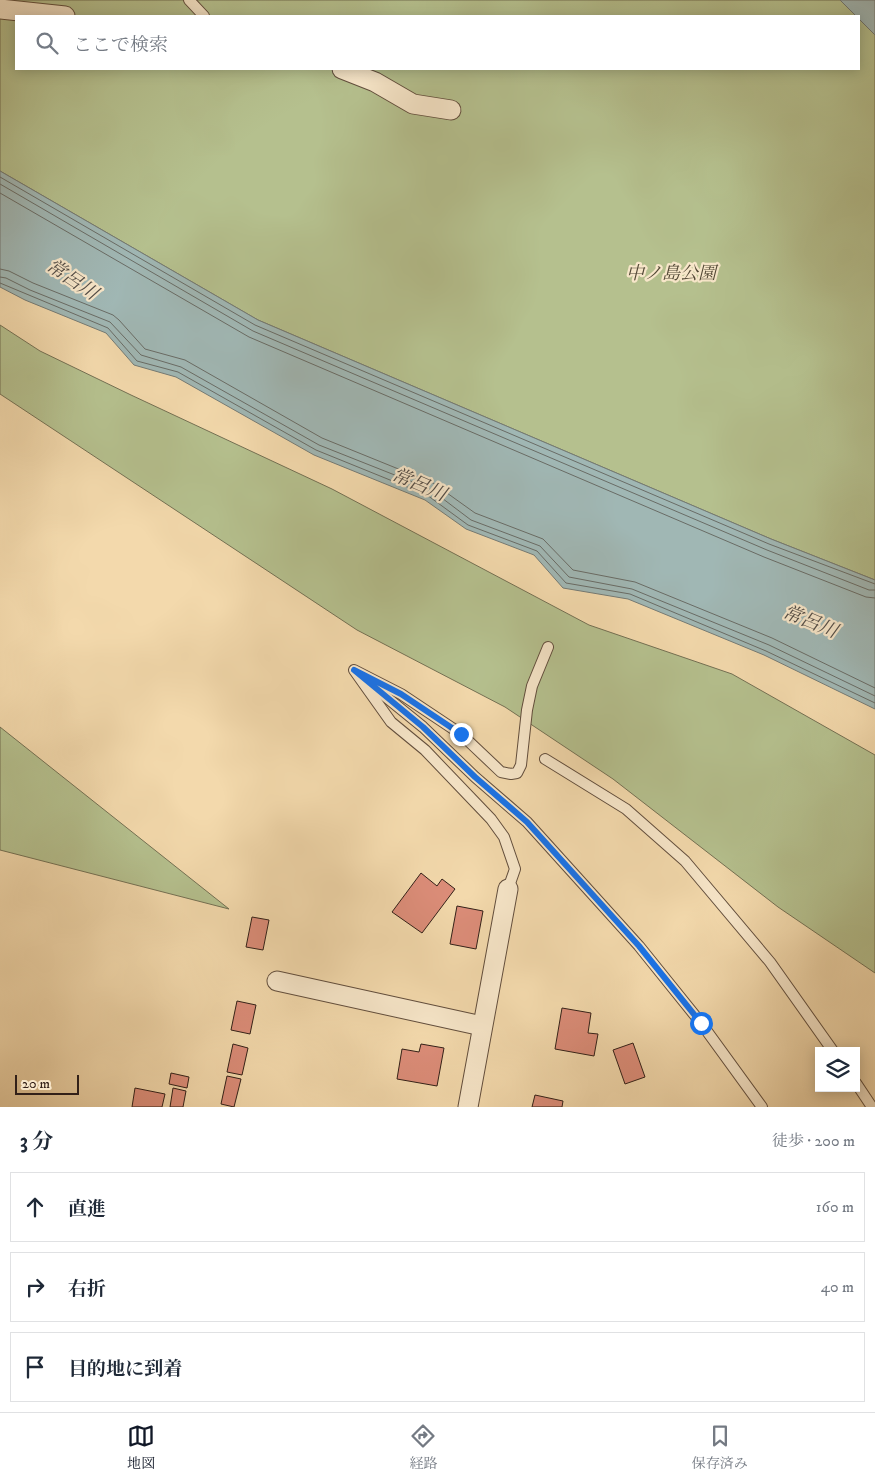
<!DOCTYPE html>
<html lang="ja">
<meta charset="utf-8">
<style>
body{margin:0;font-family:"IM FELL DW Pica","Noto Serif JP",serif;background:#f2f2f3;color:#1f2937}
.controls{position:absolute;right:15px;bottom:15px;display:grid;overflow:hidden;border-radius:0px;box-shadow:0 2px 12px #0003}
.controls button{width:45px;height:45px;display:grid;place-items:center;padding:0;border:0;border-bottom:1px solid #e0e1e3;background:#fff;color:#1f2937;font:25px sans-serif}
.scale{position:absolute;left:15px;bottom:12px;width:64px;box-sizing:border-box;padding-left:5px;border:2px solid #322018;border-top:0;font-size:14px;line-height:18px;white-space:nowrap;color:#322018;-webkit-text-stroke:4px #f7e6c9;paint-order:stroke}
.stop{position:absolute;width:15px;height:15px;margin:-11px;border:4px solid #1a73e8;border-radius:50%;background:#fff}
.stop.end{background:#1a73e8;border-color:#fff;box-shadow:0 1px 5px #0008}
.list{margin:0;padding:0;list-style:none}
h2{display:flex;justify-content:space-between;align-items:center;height:65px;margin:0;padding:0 20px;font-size:21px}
h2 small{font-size:16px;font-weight:400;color:#747a83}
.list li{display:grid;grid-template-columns:32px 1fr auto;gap:15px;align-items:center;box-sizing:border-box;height:70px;margin:0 10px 10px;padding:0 10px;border:1px solid #e0e1e3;border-radius:0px}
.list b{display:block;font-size:19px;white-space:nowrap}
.list em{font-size:16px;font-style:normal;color:#747a83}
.icon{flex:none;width:28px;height:28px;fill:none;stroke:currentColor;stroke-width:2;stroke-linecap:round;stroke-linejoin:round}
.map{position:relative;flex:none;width:875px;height:1107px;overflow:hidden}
.search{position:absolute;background:#fff;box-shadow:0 2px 12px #0003;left:15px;right:15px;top:15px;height:55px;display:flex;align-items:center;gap:12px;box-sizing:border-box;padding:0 18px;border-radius:0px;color:#747a83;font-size:19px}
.sheet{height:305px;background:#fff}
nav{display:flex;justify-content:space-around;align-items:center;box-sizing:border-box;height:70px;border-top:1px solid #e0e1e3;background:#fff;font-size:14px;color:#747a83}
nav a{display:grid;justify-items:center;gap:2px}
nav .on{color:#111827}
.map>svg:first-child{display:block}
.green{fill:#b5c08e;stroke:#747053}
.water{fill:#a0b7b4;stroke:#747b76}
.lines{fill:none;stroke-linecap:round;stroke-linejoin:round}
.shore{stroke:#696c66;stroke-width:1}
.building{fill:#dc8d79;stroke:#322018}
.lane-casing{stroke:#624e3d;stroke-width:12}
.street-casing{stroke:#624e3d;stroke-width:21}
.lane{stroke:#f7e6c9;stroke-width:10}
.street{stroke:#f7e6c9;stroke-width:19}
.route{stroke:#1a73e8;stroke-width:6}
.labels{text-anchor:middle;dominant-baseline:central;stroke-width:4.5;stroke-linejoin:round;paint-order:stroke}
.park-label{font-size:18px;font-style:italic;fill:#534836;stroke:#f7e6c9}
.water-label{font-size:19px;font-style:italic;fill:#534d47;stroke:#f7e6c9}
</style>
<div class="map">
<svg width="875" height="1107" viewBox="0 0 875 1107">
<rect width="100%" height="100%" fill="#f3d9ac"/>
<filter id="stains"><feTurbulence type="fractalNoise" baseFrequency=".004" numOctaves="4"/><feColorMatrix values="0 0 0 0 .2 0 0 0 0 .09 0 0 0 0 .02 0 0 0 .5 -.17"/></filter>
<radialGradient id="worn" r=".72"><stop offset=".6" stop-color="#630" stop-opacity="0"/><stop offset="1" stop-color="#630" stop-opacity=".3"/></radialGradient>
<g class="green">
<path d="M0,0H840L856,16H16V69H859V19L875,35V580L771,539L258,320L0,171Z"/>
<path d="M0,325L40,351L131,395L332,489L589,625L732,674L875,755V973L778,907L613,779L505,707L357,630L0,394Z"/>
<path d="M0,727L229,909L0,850Z"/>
</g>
<g class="water">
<path d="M840,0H875V35L859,19V16H856Z"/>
<path d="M0,171L258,320L771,539L875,580V709L764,655L628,599L563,588L534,555L466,529L425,500L314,455L176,377L134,365L106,333L25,300L0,287Z"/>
</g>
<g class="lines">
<g class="shore">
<path d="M0,177L255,325L769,544L875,584"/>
<path d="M0,184L253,331L767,550L869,590H875"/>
<path d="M0,193L249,337L764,557L866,597L875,598"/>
<path d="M0,269L9,271L33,283L113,315L119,320L145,349L185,360L322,438L433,483L475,513L543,539L573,570L635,582L772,638L875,688"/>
<path d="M0,277L6,278L30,290L110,322L141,355L181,367L319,445L430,489L471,520L540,546L569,577L632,589L769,645L875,696"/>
<path d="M0,283L108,328L137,361L178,372L316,450L427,495L468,525L537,551L566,583L630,594L766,651L875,703"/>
</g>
</g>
<g class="building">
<path d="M421,873L437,886L442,879L455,889L422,933L392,912Z"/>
<path d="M457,906L483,911L476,949L450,944Z"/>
<path d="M252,917L269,920L263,950L246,947Z"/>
<path d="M237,1001L256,1005L250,1034L231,1030Z"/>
<path d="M562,1008L591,1013L588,1033L598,1034L594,1056L555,1049Z"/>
<path d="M633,1043L645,1077L625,1084L613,1050Z"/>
<path d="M233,1044L248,1048L242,1075L227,1072Z"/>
<path d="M421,1044L444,1048L437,1086L397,1079L402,1049L419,1052Z"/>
<path d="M171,1073L189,1077L187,1088L169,1084Z"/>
<path d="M227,1076L241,1079L234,1107L221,1104Z"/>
<path d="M135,1088L165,1094L162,1107H132Z"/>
<path d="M173,1088L186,1091L183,1107H170Z"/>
<path d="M535,1095L563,1101L562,1107H532Z"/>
</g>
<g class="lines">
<g class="lane-casing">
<g id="lane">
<path d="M189,0L204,16"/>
<path d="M370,684L423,727L475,777L527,822L639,946L701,1023L762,1107"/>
<path d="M545,759L626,809L685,861L770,962L833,1051"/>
<path d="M508,889L515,869L504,837L491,819L425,750L391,722L354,670L401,694L461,734L501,772L511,774L517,773L521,765L527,710L532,686L548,647"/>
<path d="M856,1083L872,1107"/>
</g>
</g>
<g class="street-casing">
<g id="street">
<path d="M0,9L65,16"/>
<path d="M342,69L375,82L413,104L451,110"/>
<path d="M277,981L482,1026"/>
<path d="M468,1107L508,889"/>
</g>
</g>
<use href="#lane" class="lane"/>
<use href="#street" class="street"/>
</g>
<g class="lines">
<path class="route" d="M461,734L401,694L354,670L423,727L475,777L527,822L639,946L701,1023"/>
</g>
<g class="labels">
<g class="park-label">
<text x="671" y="274">中ノ島公園</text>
</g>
<g class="water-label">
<text transform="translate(72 280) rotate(34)">常呂川</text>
<text transform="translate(419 485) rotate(23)">常呂川</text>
<text transform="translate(810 622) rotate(22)">常呂川</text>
</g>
</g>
<rect width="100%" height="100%" filter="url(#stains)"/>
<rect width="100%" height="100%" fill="url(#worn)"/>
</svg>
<div class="controls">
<button><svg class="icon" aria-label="layers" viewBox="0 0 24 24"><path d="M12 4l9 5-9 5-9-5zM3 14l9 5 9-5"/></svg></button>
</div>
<div class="scale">20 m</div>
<div class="stop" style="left:701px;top:1023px"></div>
<div class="stop end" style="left:461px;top:734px"></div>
<div class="search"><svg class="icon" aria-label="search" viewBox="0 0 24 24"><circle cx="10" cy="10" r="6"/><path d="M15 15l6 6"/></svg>ここで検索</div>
</div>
<section class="sheet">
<h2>3 分<small>徒歩 · 200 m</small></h2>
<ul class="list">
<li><svg class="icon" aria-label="ahead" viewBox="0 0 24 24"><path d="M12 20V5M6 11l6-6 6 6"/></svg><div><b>直進</b></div><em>160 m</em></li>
<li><svg class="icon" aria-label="right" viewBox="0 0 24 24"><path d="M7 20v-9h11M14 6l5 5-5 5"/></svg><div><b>右折</b></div><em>40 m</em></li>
<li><svg class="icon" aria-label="arrive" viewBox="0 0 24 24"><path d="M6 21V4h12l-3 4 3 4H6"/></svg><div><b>目的地に到着</b></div></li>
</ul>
</section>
<nav>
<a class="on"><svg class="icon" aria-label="map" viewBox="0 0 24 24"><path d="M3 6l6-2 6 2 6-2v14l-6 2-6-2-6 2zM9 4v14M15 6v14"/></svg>地図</a>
<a><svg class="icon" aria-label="directions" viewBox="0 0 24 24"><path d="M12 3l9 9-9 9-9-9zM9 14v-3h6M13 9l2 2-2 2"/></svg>経路</a>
<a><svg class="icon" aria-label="saved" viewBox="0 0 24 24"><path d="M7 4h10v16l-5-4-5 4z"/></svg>保存済み</a>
</nav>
